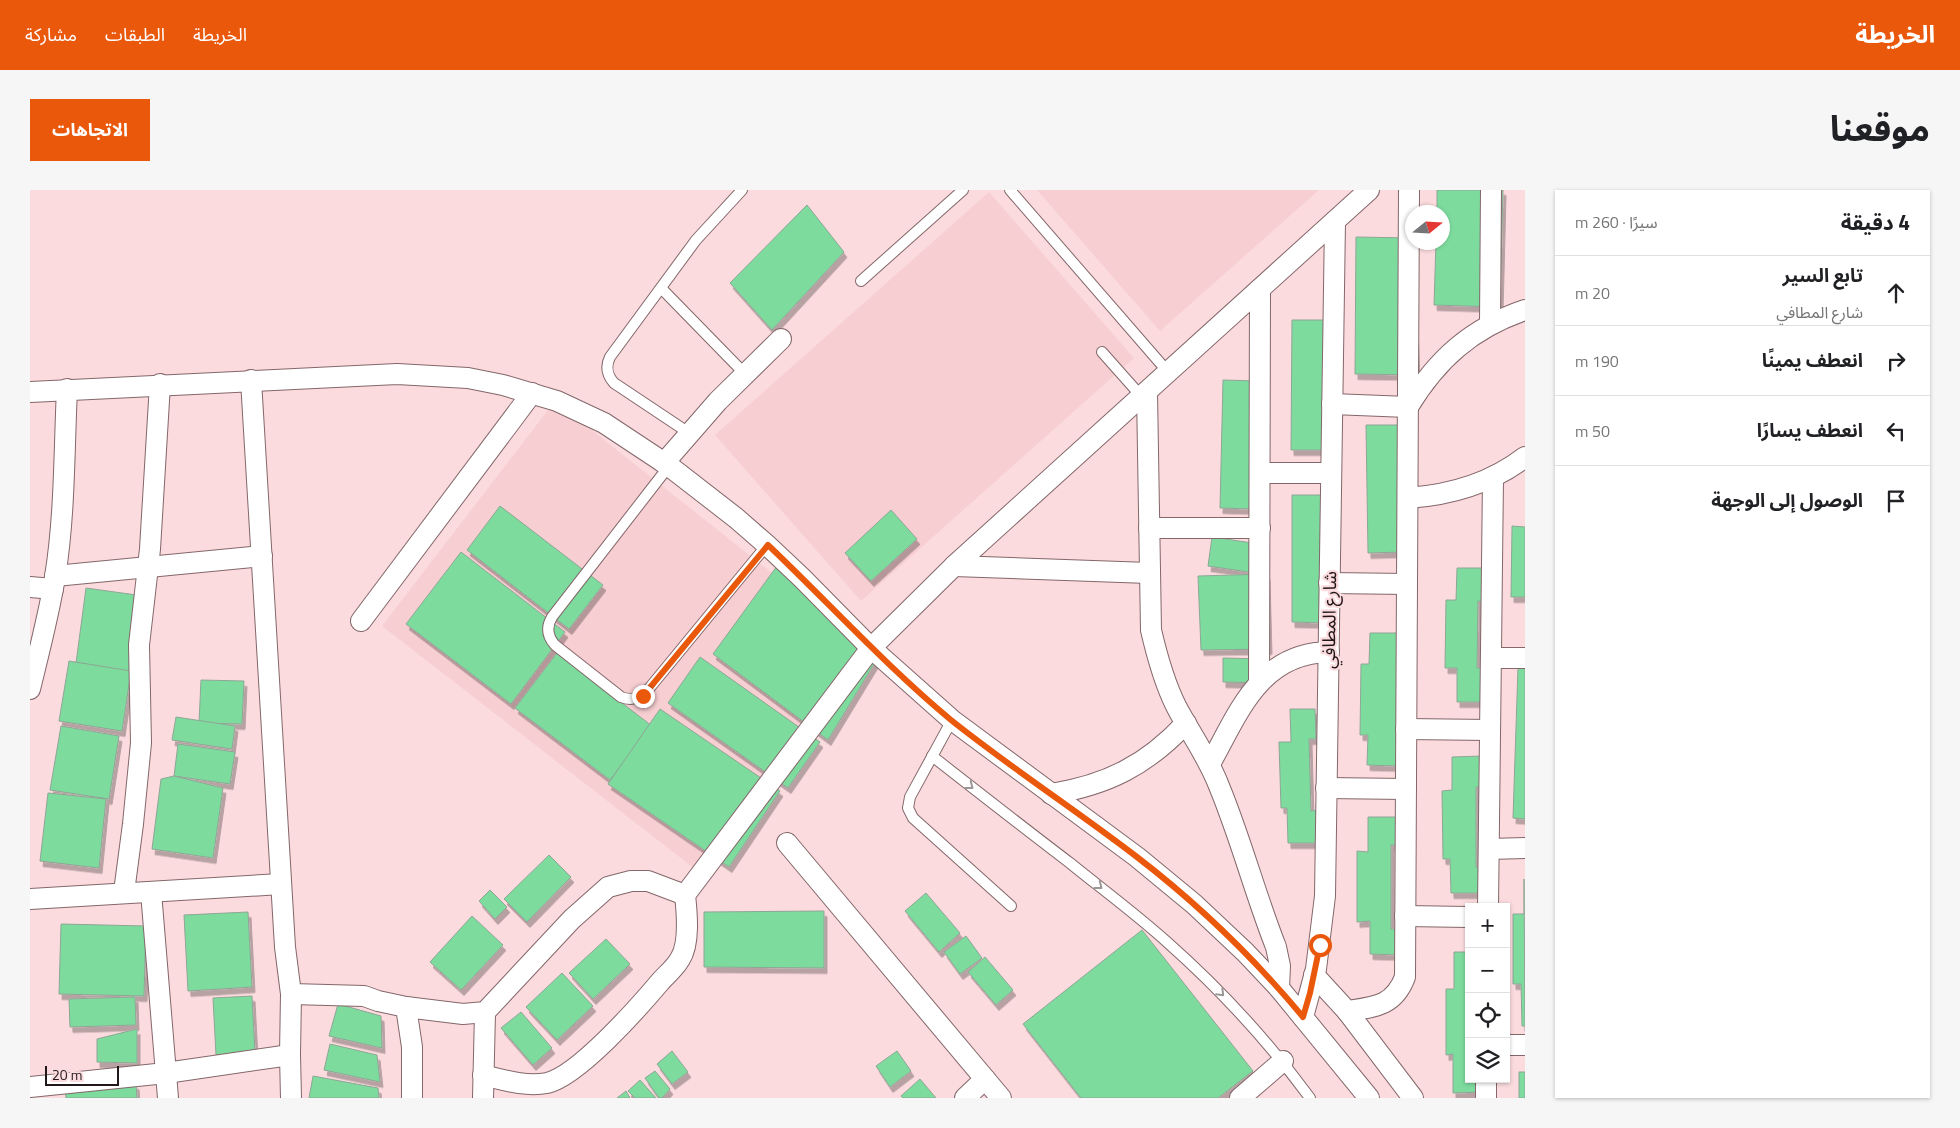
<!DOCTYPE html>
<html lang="ar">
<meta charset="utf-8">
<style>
body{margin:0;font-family:"Titillium Web","Noto Sans Arabic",sans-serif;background:#f6f6f6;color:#202124;direction:rtl}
.controls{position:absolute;right:15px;bottom:15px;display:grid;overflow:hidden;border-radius:0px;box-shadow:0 1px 4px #0004}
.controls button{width:45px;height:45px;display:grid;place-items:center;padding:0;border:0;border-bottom:1px solid #e0e0e0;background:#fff;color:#202124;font:25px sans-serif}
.compass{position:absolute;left:1375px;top:15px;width:45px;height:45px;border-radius:50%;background:#fff;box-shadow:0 1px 4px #0004;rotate:72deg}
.scale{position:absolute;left:15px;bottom:12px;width:74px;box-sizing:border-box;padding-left:5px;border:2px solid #221718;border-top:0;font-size:14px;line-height:18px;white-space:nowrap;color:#221718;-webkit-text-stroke:4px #fbdbde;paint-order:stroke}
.stop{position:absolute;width:15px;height:15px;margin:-11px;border:4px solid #ea580c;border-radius:50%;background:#fff}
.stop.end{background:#ea580c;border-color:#fff;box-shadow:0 1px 5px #0008}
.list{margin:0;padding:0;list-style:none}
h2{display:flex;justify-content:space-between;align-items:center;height:65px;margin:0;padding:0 20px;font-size:21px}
h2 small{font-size:16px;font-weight:400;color:#757577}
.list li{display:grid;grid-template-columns:32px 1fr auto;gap:15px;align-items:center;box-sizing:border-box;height:70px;padding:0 20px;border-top:1px solid #e0e0e0}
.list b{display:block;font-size:19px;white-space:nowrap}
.list p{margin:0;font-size:16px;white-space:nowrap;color:#757577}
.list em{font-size:16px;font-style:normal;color:#757577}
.icon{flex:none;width:28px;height:28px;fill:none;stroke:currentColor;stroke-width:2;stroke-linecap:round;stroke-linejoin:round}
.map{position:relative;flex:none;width:1495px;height:908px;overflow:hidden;direction:ltr;border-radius:0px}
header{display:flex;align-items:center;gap:30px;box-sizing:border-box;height:70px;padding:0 25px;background:#ea580c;color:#fff}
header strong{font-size:24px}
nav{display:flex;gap:28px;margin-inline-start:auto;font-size:18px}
.intro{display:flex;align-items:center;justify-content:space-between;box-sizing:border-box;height:120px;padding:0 30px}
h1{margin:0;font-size:35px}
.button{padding:12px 22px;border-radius:0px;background:#ea580c;color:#fff;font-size:18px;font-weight:700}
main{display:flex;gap:30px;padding:0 30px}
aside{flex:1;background:#fff;border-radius:0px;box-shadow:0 1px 4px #0004}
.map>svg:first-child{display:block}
.built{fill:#f7ced2}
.building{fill:#7ddb9e;stroke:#8ea695;filter:url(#shadow)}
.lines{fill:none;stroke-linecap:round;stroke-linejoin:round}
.service-casing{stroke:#83676a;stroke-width:12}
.minor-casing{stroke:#83676a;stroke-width:22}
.service{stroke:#fff;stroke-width:10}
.minor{stroke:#fff;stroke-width:20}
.oneway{stroke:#9c9797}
.route{stroke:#ea580c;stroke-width:6}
.labels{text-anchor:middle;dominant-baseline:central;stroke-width:4.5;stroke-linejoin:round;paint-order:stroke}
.street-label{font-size:18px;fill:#221718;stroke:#fbdbde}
</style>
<header>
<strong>الخريطة</strong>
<nav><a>الخريطة</a><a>الطبقات</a><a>مشاركة</a></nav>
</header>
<div class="intro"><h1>موقعنا</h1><a class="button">الاتجاهات</a></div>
<main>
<aside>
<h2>4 دقيقة<small>سيرًا · 260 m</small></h2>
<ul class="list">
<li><svg class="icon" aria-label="ahead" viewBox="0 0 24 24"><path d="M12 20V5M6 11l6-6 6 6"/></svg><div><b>تابع السير</b><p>شارع المطافي</p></div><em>20 m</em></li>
<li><svg class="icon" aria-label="right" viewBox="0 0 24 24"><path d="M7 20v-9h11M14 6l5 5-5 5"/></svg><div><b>انعطف يمينًا</b></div><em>190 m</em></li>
<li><svg class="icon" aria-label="left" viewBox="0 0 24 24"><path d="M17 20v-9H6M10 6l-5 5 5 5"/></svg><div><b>انعطف يسارًا</b></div><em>50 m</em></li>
<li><svg class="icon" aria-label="arrive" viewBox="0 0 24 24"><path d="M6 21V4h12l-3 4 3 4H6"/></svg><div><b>الوصول إلى الوجهة</b></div></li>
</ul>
</aside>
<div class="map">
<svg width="1495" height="908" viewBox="0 0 1495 908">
<defs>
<filter id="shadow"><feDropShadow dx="3" dy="5.5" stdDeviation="0" flood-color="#0004"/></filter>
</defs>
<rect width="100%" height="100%" fill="#fbdbde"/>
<g class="built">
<path d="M1007,0H1289L1130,141Z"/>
<path d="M959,2L1104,168L831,411L685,245Z"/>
<path d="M525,211L829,452L665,679L352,436Z"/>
</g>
<g class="building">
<path d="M1407,0H1473L1470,117L1404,115L1406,52H1412V22H1407Z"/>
<path d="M777,15L814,62L742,140L700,93Z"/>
<path d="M1326,47L1382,48L1387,185L1325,184Z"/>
<path d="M1262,130H1298L1297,260H1261Z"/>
<path d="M1193,190L1227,191L1224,319L1190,318Z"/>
<path d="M1336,235H1370L1373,362L1338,363Z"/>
<path d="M1262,305H1296L1297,433L1262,432Z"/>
<path d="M470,316L573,395L539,439L437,360Z"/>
<path d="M861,320L887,349L841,391L815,363Z"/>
<path d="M1482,336L1495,337V407H1481Z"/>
<path d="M1182,347L1236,355L1232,384L1178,376Z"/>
<path d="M431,362L535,442L481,514L376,434Z"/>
<path d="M747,376L852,461L798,550L683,464Z"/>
<path d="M1427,378H1456V412L1448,411L1447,478H1461L1460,512H1427V478H1415L1416,410H1426Z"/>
<path d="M1237,384L1239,459L1171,460L1168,386Z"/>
<path d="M56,398L121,407L111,483L46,473Z"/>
<path d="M1340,443H1371L1369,576L1337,575L1338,545H1330L1331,474H1339Z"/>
<path d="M527,463L622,536L580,590L485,518Z"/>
<path d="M670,467L790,552L758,598L638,513Z"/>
<path d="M1193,468L1236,469L1235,493L1193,492Z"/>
<path d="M39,471L101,481L92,541L29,531Z"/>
<path d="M1488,477L1495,478V629L1483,628Z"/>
<path d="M171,490L214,491L212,534L169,533Z"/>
<path d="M630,519L750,601L699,677L578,594Z"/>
<path d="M1260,519H1285L1286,549H1279L1281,621L1290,620L1291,653H1258L1257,618H1251L1249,552H1261Z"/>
<path d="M146,527L205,536L202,559L142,550Z"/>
<path d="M31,536L89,546L79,609L20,600Z"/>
<path d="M148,554L205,562L200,594L144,586Z"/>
<path d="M1452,566V597H1446V677H1453L1454,703H1421L1420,669H1413L1412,601L1422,600V567Z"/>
<path d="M144,586L193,598L183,668L122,659L131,589Z"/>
<path d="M18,603L76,609L69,678L10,671Z"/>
<path d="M1338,627H1369L1368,655H1361V739H1370V765L1340,764V731L1327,732V661L1338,662Z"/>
<path d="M519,665L541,687L497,732L474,709Z"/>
<path d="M1494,689L1495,836H1492L1491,794H1483V724H1494Z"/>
<path d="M460,700L477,717L465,729L449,711Z"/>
<path d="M896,703L930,743L909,762L875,721Z"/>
<path d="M794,721V778L674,777V722Z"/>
<path d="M218,722L222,797L158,801L154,725Z"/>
<path d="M442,726L473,755L431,800L400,772Z"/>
<path d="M31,734L116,736L114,806L29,804Z"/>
<path d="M1112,740L1223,881L1188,908H1051L993,834Z"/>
<path d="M936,746L952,768L930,784L914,762Z"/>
<path d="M576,749L600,774L563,809L539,783Z"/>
<path d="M1424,762H1439V889H1452V902L1423,903V864L1416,865V799H1424Z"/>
<path d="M955,767L983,800L966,815L938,782Z"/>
<path d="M532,783L563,816L527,850L496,817Z"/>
<path d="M222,806L225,863L186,865L183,808Z"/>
<path d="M105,807L106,835L40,837L39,809Z"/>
<path d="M308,814L351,826L352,858L299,846Z"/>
<path d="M491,822L522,858L503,875L471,838Z"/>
<path d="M107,839V873L67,872V849Z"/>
<path d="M300,854L347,865L350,892L294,880Z"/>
<path d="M642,861L658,882L642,894L627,874Z"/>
<path d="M867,861L881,881L860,897L846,876Z"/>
<path d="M625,881L640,899L632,908H629L615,888Z"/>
<rect x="1489" y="882" width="6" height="26"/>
<path d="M283,886L348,898L349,908H279Z"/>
<path d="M890,889L906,908H873L871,906Z"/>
<path d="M610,890L626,908H605L598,901Z"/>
<path d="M106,894L107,908H36L35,900Z"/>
<path d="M596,901L600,908H587Z"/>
</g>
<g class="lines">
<g class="service-casing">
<g id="service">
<path d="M980,0L1138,182"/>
<path d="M831,91L933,0"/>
<path d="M631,98L714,183"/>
<path d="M1072,162L1111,206"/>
<path d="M659,243L584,193C577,185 575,177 580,167L666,50L712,0"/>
<path d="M639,276L522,427C516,437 517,446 525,455L591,507C601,511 609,509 617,501L737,355"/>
<path d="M922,530L880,607L878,618L883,628L981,716"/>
<path d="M902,566C948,602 994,638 1040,673C1072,699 1106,724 1137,752C1190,799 1238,851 1280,908"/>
</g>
</g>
<g class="minor-casing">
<g id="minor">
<path d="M1460,134L1461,0"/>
<path d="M221,190L255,757L261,804L260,865L261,908"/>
<path d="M0,202L367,184L438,188L473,195L527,211L574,233L639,276L706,328L737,355L772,388L841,458L922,530L1107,667L1164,714L1215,762L1249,798L1339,908"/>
<path d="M1117,202L1121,440C1127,466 1134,492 1146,516C1160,543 1178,567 1189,596C1211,649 1225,704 1246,757L1250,776L1249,798"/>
<path d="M1302,214L1378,217C1407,169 1442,138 1495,120"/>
<path d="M634,273L688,211L751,149"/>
<path d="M1230,283H1301"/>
<path d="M1378,308C1421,305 1460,294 1495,267"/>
<path d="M1119,338H1230"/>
<path d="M924,376L1119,383"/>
<path d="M25,386L232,366"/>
<path d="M1299,393L1377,394"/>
<path d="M0,397L23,399"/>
<path d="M331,431L502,203"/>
<path d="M1461,468H1495"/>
<path d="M1229,491L1230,99"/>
<path d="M0,499C9,462 19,424 25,387C35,325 34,261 37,199"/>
<path d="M1376,539L1460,540"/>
<path d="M1180,574C1209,522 1230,463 1299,462"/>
<path d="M1296,598L1376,599"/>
<path d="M1021,604C1077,595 1117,575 1156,533"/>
<path d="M757,653L971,908"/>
<path d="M1459,659L1495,658"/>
<path d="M94,702L103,634L111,553L109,455L120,359L130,194"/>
<path d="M121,702L138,908"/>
<path d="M0,709L251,694"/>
<path d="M1458,717L1463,288"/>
<path d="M1375,726L1439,727"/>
<path d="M1284,785L1317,821C1345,817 1364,816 1375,787L1379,0"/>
<path d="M261,804L334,806L348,811L376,817L382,857V908"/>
<path d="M376,817L433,824L455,822L542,729L578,697L601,691H618L655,705L841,458L924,376L1339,0"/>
<path d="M1317,821L1383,908"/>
<path d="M1273,827L1286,779L1295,706L1305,31"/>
<path d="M1476,855H1495"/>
<path d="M453,885C474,890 495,897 517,893C548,886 608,818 630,792C636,785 645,778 650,769C660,754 657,723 655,705"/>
<path d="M0,897L136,883L260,865"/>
<path d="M453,908L455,822"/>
<path d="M935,908L955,889"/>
<path d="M1210,908L1253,871"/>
<path d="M1456,908V889"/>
</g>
</g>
<use href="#service" class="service"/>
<use href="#minor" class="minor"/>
</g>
<defs><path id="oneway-chevron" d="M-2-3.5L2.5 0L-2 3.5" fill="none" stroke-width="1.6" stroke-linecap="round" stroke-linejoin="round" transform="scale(1.25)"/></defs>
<g class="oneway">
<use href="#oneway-chevron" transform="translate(940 596) rotate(38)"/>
<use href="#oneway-chevron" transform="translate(1069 696) rotate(38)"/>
<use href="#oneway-chevron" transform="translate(1191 803) rotate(45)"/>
</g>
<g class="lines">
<path class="route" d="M613,506L738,355C799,413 856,476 921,530C981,578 1046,620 1107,667C1168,714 1224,768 1273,827L1280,803L1290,755"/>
</g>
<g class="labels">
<g class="street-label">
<text transform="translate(1299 430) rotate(-89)">شارع المطافي</text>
</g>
</g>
</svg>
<div class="controls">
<button>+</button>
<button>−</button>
<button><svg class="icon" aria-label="locate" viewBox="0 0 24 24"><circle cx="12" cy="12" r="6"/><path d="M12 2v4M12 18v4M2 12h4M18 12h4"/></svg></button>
<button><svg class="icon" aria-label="layers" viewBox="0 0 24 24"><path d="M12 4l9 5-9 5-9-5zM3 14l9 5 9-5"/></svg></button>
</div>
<svg class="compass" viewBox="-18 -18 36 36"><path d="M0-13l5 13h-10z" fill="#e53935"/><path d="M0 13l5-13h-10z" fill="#757577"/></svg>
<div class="scale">20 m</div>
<div class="stop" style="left:1290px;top:755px"></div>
<div class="stop end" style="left:613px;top:506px"></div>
</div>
</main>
